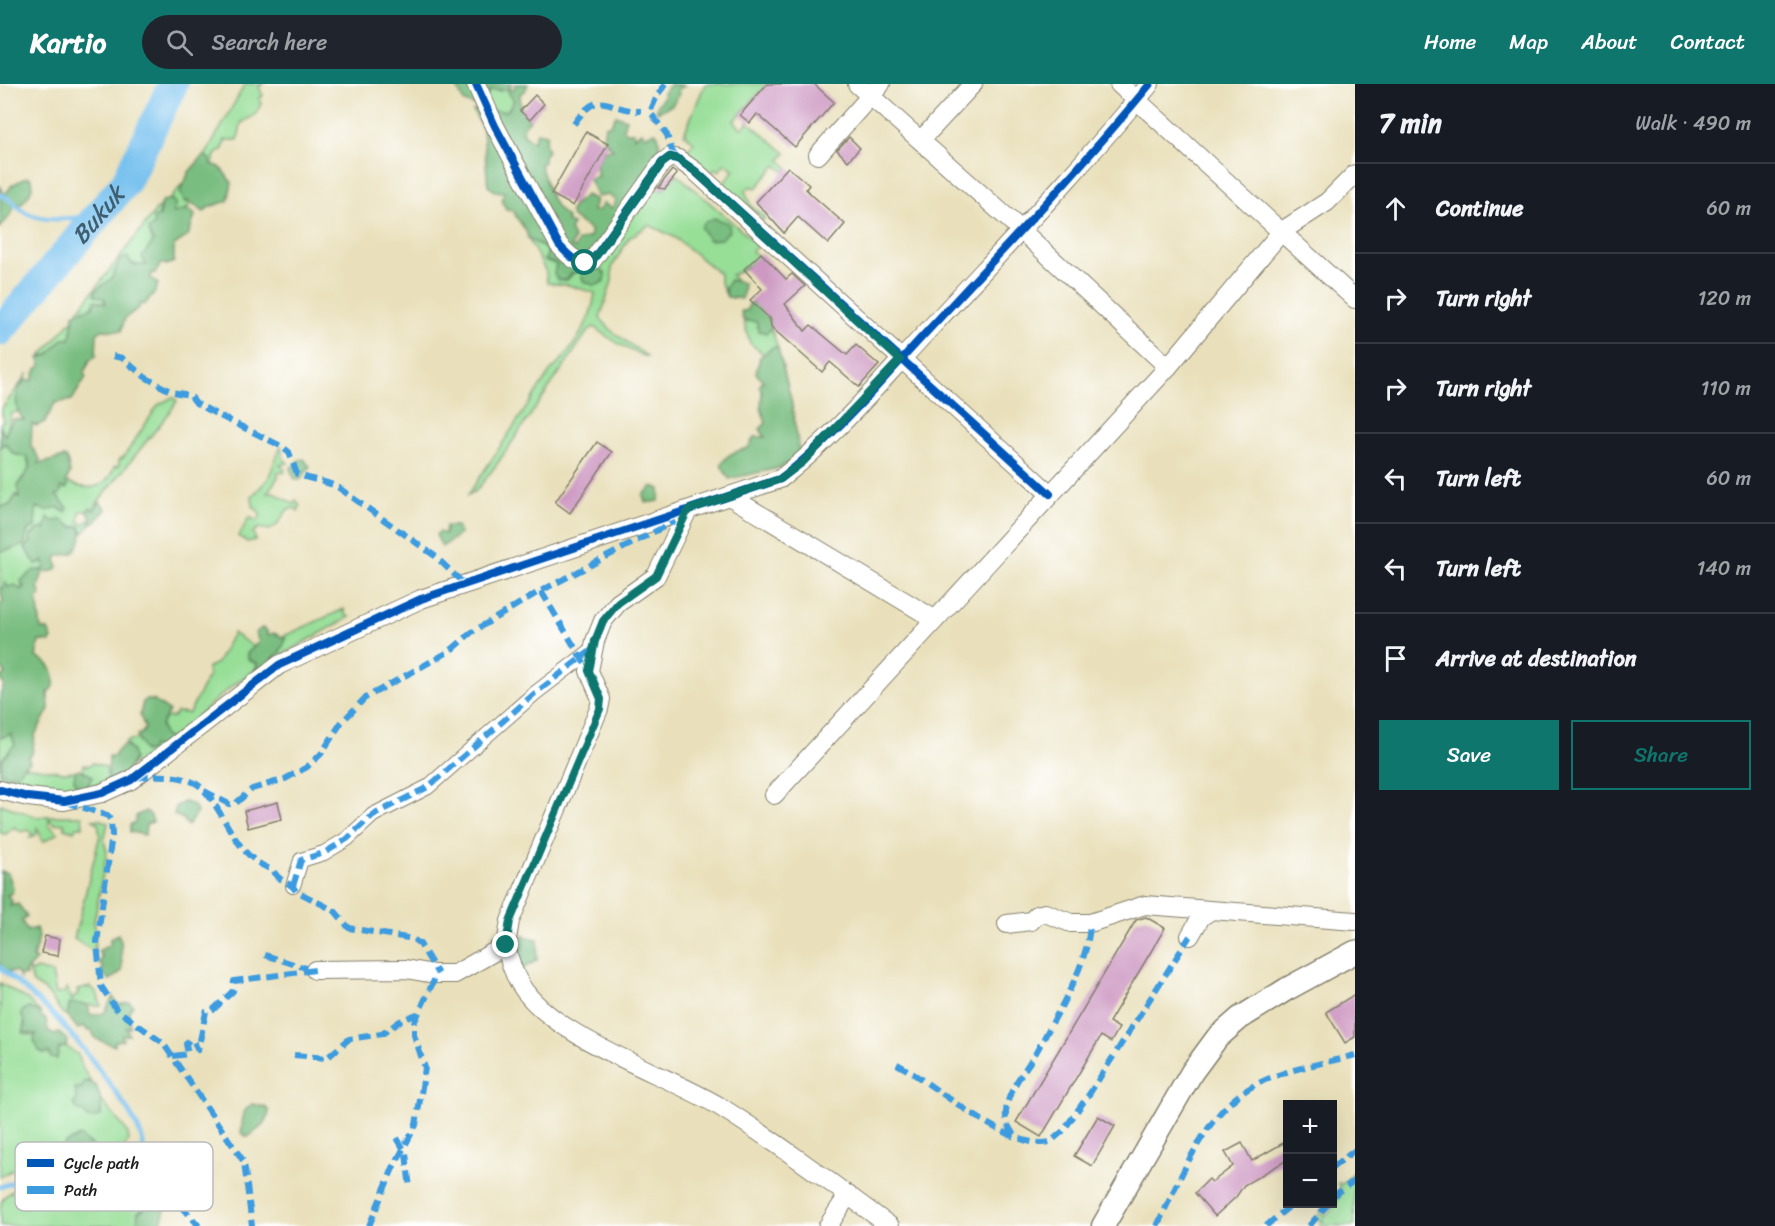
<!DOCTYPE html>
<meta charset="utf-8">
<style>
body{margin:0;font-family:Sriracha,sans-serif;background:#20242c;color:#f1f3f6}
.controls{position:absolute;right:18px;bottom:18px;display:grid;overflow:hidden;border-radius:0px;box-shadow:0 6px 24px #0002}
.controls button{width:54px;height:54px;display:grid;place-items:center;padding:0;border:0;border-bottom:2px solid #363941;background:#171b24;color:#f1f3f6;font:30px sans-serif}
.stop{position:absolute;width:18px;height:18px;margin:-14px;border:4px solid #0f766e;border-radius:50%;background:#fff}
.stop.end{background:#0f766e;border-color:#fff;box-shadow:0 2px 6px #0008}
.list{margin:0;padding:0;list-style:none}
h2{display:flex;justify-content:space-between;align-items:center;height:78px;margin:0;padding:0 24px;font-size:26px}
h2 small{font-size:20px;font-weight:400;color:#9ea1a6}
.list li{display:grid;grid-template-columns:39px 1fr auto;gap:18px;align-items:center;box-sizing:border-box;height:90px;padding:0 24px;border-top:2px solid #363941}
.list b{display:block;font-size:22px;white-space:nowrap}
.list em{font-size:20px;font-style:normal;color:#9ea1a6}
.actions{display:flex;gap:12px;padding:18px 24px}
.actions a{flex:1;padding:14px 0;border:2px solid #0f766e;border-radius:0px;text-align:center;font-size:21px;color:#0f766e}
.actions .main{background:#0f766e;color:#fff}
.icon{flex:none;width:33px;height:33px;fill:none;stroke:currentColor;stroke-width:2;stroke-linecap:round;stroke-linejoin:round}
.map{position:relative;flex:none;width:1355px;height:1142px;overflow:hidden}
header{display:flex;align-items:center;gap:36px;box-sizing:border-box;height:84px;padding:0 30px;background:#0f766e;color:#fff}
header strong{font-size:28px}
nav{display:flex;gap:33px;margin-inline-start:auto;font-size:21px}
.search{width:420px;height:54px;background:#20242c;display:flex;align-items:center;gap:15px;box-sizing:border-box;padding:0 21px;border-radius:33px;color:#9ea1a6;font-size:22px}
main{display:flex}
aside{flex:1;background:#171b24}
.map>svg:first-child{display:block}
.green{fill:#97de97;stroke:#5a7d5a;stroke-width:1.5}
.forest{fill:#79bd80;stroke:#4a6c4e;stroke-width:1.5}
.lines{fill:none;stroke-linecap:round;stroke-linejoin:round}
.stream{stroke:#74c0ee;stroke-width:5}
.river{stroke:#74c0ee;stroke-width:30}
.building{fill:#cd99c2}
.pedestrian-casing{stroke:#827e6c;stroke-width:16}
.minor-casing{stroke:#827e6c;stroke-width:20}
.tertiary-casing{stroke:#827e6c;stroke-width:25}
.pedestrian{stroke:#fff;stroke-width:14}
.minor{stroke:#fff;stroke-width:18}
.tertiary{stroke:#fff;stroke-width:22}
.quiet{stroke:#3c9bdf;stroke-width:6;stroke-dasharray:12 6;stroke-linecap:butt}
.cycleway-casing{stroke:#fff;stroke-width:11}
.cycleway{stroke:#0057b8;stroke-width:8}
.route{stroke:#0f766e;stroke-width:8}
.labels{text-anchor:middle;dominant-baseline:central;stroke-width:4.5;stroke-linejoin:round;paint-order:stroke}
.water-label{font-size:24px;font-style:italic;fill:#3f5e70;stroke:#fff}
.key{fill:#fff;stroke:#bbb;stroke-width:1.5}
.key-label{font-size:16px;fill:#1c1c1c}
</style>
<header>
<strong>Kartio</strong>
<div class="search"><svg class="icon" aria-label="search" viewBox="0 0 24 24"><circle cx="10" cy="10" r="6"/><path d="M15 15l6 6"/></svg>Search here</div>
<nav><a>Home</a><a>Map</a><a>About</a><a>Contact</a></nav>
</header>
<main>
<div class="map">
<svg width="1355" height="1142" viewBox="0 0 1355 1142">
<rect width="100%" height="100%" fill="#fff"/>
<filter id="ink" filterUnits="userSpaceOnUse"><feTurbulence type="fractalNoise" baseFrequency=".0167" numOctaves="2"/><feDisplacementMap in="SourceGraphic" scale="12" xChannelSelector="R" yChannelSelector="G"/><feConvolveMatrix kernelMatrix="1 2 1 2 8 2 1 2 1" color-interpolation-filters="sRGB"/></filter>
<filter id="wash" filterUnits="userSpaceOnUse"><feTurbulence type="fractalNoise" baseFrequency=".008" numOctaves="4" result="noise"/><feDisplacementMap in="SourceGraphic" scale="24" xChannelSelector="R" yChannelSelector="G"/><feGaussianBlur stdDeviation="1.35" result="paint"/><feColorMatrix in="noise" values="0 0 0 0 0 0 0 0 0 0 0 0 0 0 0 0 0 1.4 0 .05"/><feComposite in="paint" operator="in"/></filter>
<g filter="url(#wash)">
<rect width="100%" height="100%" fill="#e9e0bb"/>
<g class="green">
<path d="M245,0H263L259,3L263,12L259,14L261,20L255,31L241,39L238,56H225L223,65L215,71L213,81L210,80L205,72Z"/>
<path d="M705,0H767L734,37L742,45L748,38L786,69L780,76L788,83L784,88L776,81L756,104L751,102L745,107L751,122L765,133L763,136L723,100L734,86L725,79L719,87L715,84L711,90L686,68L694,58L684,50Z"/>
<path d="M505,4L510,5L514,17L507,27L498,28L479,21L491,6L501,7Z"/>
<path d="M677,90L758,161L752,167L759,173L739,188L731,191L739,200L726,207L727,213L720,198V190L674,153L649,141L629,154L612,183V197L600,234L613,248L648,273C633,270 607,253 594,243L588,247L497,380L476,407L468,411L550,288C571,268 592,238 595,209L568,201L547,199L546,188L528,154L546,165L548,170L544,177L556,180L558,196H567L652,102L656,105H664Z"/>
<path d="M183,99L185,102L182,103L184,117L191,120L181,129H171L170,115Z"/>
<path d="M161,120L153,158L145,178L146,181L143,183L120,175L112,194L98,205L106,220H93V223L77,228Z"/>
<path d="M73,235L70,255H63L48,271L41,272Z"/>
<path d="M754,236L768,246L771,244L778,264L769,266L765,271L750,259L744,238Z"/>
<path d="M28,289L22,299L17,328L11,330L6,351L3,350L0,340L4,336L1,326Z"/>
<path d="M173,313L177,317L170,328L97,419L94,427L90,424L87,427H80L79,438L85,440L90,435L91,440L83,449L80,442C68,445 60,433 46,440L45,446L42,444L35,447L25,464L44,477L45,484L24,494L21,506L0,504V468L2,465H13L27,451L28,446L35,443L36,423H57L63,427L55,411L66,397C86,408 107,406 114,383L119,382V375L123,374L158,321Z"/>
<path d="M5,359L14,370L27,373L30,386L21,395L19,415L15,414L10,421L0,423V364Z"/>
<path d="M281,362L283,374L288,379L280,381L285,386L284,389L278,388V393L267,409L273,408L294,420L296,416L300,422L298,427L295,424L287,426L278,440L270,446L258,444L253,449L256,456L247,458L239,452L249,433L257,437L260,434V429L253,422L252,412L268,395Z"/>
<path d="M344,525L346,532L350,533L267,579L271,573L280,568L284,552Z"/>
<path d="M233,549L254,563L247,570L249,576L257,580L256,586C224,604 199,634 170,655L164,653L161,641L165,634L173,633L177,628L189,629L209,591L207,584L217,579Z"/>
<path d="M7,650H11L15,661L2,675L0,687L6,691L18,690L23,682L65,688L75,687L77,704L53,706L0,693V654Z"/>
<path d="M136,655L149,667L152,662L159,663L129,683C134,668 130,671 126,657Z"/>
<path d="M93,679L106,683L108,697L87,704L92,692L83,687L84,680L88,682Z"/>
<path d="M0,720L40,734L43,732H82L83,743H76L74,747L64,744V739L54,740L49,734V741L58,749L43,758L37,744L36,751L30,754L32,749L28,746L21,748L14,743L6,750L0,749Z"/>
<path d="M99,735L108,739L104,757L107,767L94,839L96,847L94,868L74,855L100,751L98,739L93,736Z"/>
<path d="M36,885L52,889L56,910L64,909L67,904L72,916L78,909L77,906L90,903L97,909L101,922L85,921L71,925L67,931L63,930L46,907L33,899L29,886L32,888Z"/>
<path d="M0,899L27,915L40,928L29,924L25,925L23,949L33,952L36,950L49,968L66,962L78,971L83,985L92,1000L88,997L81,1004L84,1026L93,1033L101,1032V1016L127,1047L129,1056L118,1075L102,1078L99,1066L93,1064L90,1059L66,1058L63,1073L12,1086L0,1093Z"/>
<path d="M148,1084L153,1088L158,1107L138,1129V1142H0C0,1135 0,1125 1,1119C14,1082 120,1116 148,1084Z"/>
<path d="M1353,1088L1355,1142H1319L1324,1136H1318L1317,1133L1321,1127L1324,1128V1133C1333,1127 1339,1115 1341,1105L1338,1099L1343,1100Z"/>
</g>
<g class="forest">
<path d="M455,0H511L510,5L514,6L515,0H528L525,7L520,10C520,23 520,27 530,36L524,42L523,49L533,58L537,48L547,50L545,60L548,67L544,72V78L540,80C546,97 550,123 567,133V138L573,140L570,146L574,154L571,163L575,164L578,157L590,153V146L572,133L570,127L575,120L586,111L596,116L593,127L599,126L603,119L611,124L615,120V116L608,111L597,113L589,95L598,92C594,81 599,75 605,66H613L603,54L605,42L611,40L616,31L626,35L623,44L626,48H634V53L642,48L645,52L655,48L658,51L660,65L655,69L662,76L577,189H571L567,196H558L554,190L556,180L544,176L548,170L546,165L528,154C527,143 517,138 513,126L506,125L502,116L504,108L495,107L488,102L483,46L473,26L507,27L514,17L508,8L510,5L491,6L476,22L464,18Z"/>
<path d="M671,0L684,2L678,6L679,11L672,21L658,28L656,24L664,12L663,9Z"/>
<path d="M203,72L209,74L211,80L220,83L232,99L228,117L209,123L204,128L189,117H184L180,108L189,88Z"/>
<path d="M27,93L32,95C34,105 29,112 21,120H14L12,129L0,144V102L5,111L12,101Z"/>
<path d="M171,115L176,120L172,129L188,125L195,131L188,152L174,161V178L166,181L162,179L155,189H152L151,194L158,200L155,208L144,221L140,219L139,224L125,234L121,247L102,246L97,250L96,272L90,276L84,289L86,293L72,316L55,319L45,338L36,342L32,340L31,362L40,375L39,380L64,373L67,375L70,389L66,397L68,402L66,405L62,403L60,410L56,411L68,424L66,428L57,423L47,427L36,423L35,443L28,446L24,461L0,468V423L10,421L16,411L19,414L18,402C23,391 34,386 27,373L14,370L5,359L0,364V343L5,351L13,335L24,336C13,325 14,306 26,296H33L35,287L41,282L39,274L48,271L63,255H70L74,230L93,223L95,216L106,220L105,215L95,211V207L112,194L120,175L127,173L133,181H146L142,173L153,158L148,146L154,141L153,134L160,132L162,117Z"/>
<path d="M714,134L728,139L730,146L721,155L709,156L701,144L703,139Z"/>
<path d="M598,183L605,189V197L595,202L583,197L581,187Z"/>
<path d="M730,196L744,199L742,215L727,213L725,204Z"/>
<path d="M750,219H759L771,238V244L767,249L758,247L757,238L743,236L741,227H746Z"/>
<path d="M773,263L778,264L791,315L800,372L779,384L729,395L721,381C728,368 736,368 748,364L754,353H765L760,345L766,339L761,324L762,306L759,303L763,297L756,289L760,273Z"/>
<path d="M304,375L310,383L300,396L295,395L290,385L299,376Z"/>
<path d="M653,402L660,405L659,417L645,419L643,411Z"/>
<path d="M100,418L106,425L96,438L91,440V433L87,427L90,424L94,426Z"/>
<path d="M48,433L52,437L62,436L74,444L80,442C85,454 79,460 73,469L58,472L56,475L58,483L54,487L43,488L38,503L41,512L37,515L41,545L48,546L52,555L50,558L39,557L36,573C50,578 55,587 54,602L48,608L49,625L35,651L32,670L28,673L30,678L23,682L18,690L6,691L0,687L2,675L15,660L11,650L0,654V610L4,602L0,594L6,590L0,582V519H3L0,504H3L5,498L8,503L15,501L21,506L24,503L21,497L34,486L41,487L45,484L44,477L36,480L25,464L31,458L30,452L42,444L45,446Z"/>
<path d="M446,442H457L460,450L442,463L436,451L439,448L445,450Z"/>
<path d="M262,544L267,547V551L274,549L286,555C281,570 271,575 260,587L256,586L257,579L249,576L247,570L259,557L255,549Z"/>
<path d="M146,616H153L169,627L161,641L164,652L170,655L159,663L152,662L151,666L144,668L137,651L142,649L145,644L140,631L143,618Z"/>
<path d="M125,660L132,667L134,675L125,690L108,697L109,672H115L116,668Z"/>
<path d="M79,685L92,692L87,704L79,707L74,696L75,687Z"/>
<path d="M184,718L194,721L197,728L188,742L182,734L174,731L176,722Z"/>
<path d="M146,727L151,732L153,738L146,740L145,751L130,748V741L135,738L136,732Z"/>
<path d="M1,787L8,789L13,803L12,809L7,811L12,817L10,822L18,820L27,832L22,837L27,847L36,844L39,853L33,874L36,876L25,888L26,892L21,891L20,894L17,888L6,887L0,880Z"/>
<path d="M118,850L121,858L122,887L110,896L102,889L103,884L99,879L102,873L98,867L110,861V855Z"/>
<path d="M523,852L538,855L537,876L521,886L512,862Z"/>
<path d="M113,913L118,921L130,918L133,922L129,927L130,944L126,943L129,951H122L123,956L115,957V962L96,955L91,946L88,947L84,942L78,945L67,931L70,919L88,921L90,931C112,930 103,927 113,913Z"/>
<path d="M29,924L40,928L41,933L46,935L48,947L54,951L59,949L68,957L65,963L59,964L57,975L51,974L49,968L45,970L39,967L34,956L36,950L24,949L25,940L21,930L23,926Z"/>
<path d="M84,997L96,1001L101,1016V1032L90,1035L86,1033L83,1027L80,1028L73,1020L76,1017L75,1004H81Z"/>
<path d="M252,1020L265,1023L269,1027C268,1041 257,1045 248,1053L241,1049C244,1036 239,1029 252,1020Z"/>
<path d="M80,1052L93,1064L99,1066L102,1080L98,1085L94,1080L86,1083L79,1078L75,1081L63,1073L64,1060Z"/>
<path d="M148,1112L161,1116L165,1126L160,1142H137L138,1128L144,1125L143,1118Z"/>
</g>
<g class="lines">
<g class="stream">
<path d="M0,111C10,112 18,125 27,129C48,139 74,134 97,132"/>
<path d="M0,883C20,902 43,919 61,939C80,960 141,1035 143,1060C144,1071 140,1077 134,1085L42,1088L0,1103"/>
</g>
<path class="river" id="s1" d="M0,247L126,98L173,0"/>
</g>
<g id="blocks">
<g class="building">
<path d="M767,0H814L834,18L795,63L757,30L750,39L740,31Z"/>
<path d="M535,11L544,20L530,36L520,27Z"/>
<path d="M586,48L608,60L573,122L551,110Z"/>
<path d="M849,53L860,64L848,77L837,66Z"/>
<path d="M788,83L809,101L806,105L813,112L845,140L828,160L798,133L784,149L756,118Z"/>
<path d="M672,86L677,90L665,105L658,104Z"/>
<path d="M761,169L786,195L792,190L805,202L785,220L805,247L811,241L847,271L856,261L879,281L859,303L830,278L822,288L771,243L770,235L750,216L762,205L744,185Z"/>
<path d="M597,358L612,368L570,429L555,418Z"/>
<path d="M278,718L282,735L248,744L244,727Z"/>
<path d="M1146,833L1165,844L1109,938L1119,944L1111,958L1101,952L1041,1053L1016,1038L1136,836Z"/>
<path d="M45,852L60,855L58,872L41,869Z"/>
<path d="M1355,910V953L1345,959L1326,928Z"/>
<path d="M1098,1032L1115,1042L1092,1082L1074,1072Z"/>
<path d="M1242,1059L1252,1077L1283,1059L1287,1068V1076L1244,1101L1236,1113L1215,1132L1195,1109L1209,1095L1212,1098L1233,1082L1225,1068Z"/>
</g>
</g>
</g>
<g filter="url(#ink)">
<use href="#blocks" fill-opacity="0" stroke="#827e6c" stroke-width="1.5"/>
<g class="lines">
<g class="pedestrian-casing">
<path id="pedestrian" d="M293,802L301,776L324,769L347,755L373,731L428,703L534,610L593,565"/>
</g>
<g class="minor-casing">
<g id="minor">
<path d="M476,0L495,42L559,161C569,172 577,181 592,177L662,79L670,73L678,75L695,87L1050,410"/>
<path d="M857,0L1021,146L1168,283"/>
<path d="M1119,0L1355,215"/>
<path d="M921,56L973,0"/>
<path d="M818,71L881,0"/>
<path d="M729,412L934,535"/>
<path d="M0,706L28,713L64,717L102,709L131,696L279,581L421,515L780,395C837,351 885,292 934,240C1007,161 1082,83 1150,0"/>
<path d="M774,711L1168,283L1282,147L1327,118L1355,90"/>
<path d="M1007,840L1031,837L1037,831L1045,829L1071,839H1090L1145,821L1355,837"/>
<path d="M1190,852L1201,833L1210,827"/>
<path d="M506,861L510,837L599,625L601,615L589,587L595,557L603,537L618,519L656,492L688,426"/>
<path d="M315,886L406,885L434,890H455L506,861C509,875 512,887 520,900C551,953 666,990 719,1022C778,1059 834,1101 890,1142"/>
<path d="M828,1142L848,1111"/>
</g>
</g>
<g class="tertiary-casing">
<path id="tertiary" d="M1103,1142L1192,988L1217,954L1240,934L1287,905L1355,868"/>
</g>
<use href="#pedestrian" class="pedestrian"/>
<use href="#minor" class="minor"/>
<use href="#tertiary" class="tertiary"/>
<g class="quiet">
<path d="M666,0L658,10L650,28L667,51L672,67L678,75"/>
<path d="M574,40C600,2 606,26 641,27"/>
<path d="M113,272L122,274L145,293L172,308L190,311L196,319L216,330L283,363L289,368L297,390C312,397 325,396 339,404L435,472L465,501"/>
<path d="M541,507L589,587"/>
<path d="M137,694C156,690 190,690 204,706C227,732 236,774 273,786C278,798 290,797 296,807L335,827L349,844L413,855L420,860L438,890"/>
<path d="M204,707L229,720H235L252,705L285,695L307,683L321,670L341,639L365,614L450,567L472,548L537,509L675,437"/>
<path d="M66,718L108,732L111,737L112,751L97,858L101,902L116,925L163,959L244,1078L252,1142"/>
<path d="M293,802L301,776L324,769L347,755L373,731L428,703L534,610L593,565"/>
<path d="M265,871L306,884"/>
<path d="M294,971L327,974L349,955L382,950L400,937L417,930"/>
<path d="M173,972L188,970L186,960L189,956L194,958L198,966L206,928L213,926L233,907L234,897L315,886"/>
<path d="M897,980C933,999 1010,1068 1050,1058L1063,1047L1090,1009L1190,852"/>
<path d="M1014,1051C1011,1046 1007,1041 1006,1035C1004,1007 1026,987 1038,965C1057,929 1089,880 1090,839"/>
<path d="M397,1054L406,1069L410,1105"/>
<path d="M149,1079L156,1085L159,1096L199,1142"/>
<path d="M1332,1084L1355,1066"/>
<path d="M1332,1113L1355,1096"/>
<path d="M369,1142L393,1084L416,1041L425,984L414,951V939L437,890"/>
<path d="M1157,1142C1178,1100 1203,1033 1245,1007C1276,986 1319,981 1355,971"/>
<path d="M1266,1142L1292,1120"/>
<path d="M1309,1142L1328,1120"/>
</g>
<g class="cycleway-casing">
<g id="cycleway">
<path d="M476,0L495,42L559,161C569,172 577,181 592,177L662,79L670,73L678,75L695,87L1050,410"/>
<path d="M0,706L28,713L64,717L102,709L131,696L279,581L421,515L780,395C837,351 885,292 934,240C1007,161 1082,83 1150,0"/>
</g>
</g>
<use href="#cycleway" class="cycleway"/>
</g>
</g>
<g class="lines" filter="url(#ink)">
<path class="route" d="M506,861L510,837L600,625L601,615L589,587L595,557L603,537L618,519L656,492L688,426L780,395L803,378L900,276L695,87L678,75L670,73L662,79L599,168L592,177L585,179"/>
</g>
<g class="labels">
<g class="water-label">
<text stroke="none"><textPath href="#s1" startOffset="152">Bukuk</textPath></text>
</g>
</g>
<rect x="15" y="1058" width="198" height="69" rx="9" class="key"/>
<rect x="27" y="1075" width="27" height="8" fill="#0057b8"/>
<rect x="27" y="1102" width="27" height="8" fill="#3c9bdf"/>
<g class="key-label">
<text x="64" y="1085">Cycle path</text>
<text x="64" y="1112">Path</text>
</g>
</svg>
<div class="controls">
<button>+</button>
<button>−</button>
</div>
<div class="stop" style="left:585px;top:179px"></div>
<div class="stop end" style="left:506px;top:861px"></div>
</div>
<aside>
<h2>7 min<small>Walk · 490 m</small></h2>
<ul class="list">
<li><svg class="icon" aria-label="ahead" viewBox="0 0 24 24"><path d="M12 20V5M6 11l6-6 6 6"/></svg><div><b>Continue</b></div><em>60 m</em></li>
<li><svg class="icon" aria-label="right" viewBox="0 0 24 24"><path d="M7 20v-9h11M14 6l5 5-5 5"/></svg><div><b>Turn right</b></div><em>120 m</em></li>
<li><svg class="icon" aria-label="right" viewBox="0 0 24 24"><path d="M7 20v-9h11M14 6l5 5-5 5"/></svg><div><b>Turn right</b></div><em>110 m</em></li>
<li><svg class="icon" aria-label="left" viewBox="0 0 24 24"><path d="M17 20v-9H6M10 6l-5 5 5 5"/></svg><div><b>Turn left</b></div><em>60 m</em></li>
<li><svg class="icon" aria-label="left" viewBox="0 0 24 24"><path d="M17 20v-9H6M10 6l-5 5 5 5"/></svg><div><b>Turn left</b></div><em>140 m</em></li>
<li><svg class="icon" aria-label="arrive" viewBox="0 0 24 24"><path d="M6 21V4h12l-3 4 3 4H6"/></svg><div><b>Arrive at destination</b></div></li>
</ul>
<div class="actions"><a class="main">Save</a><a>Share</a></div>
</aside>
</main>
